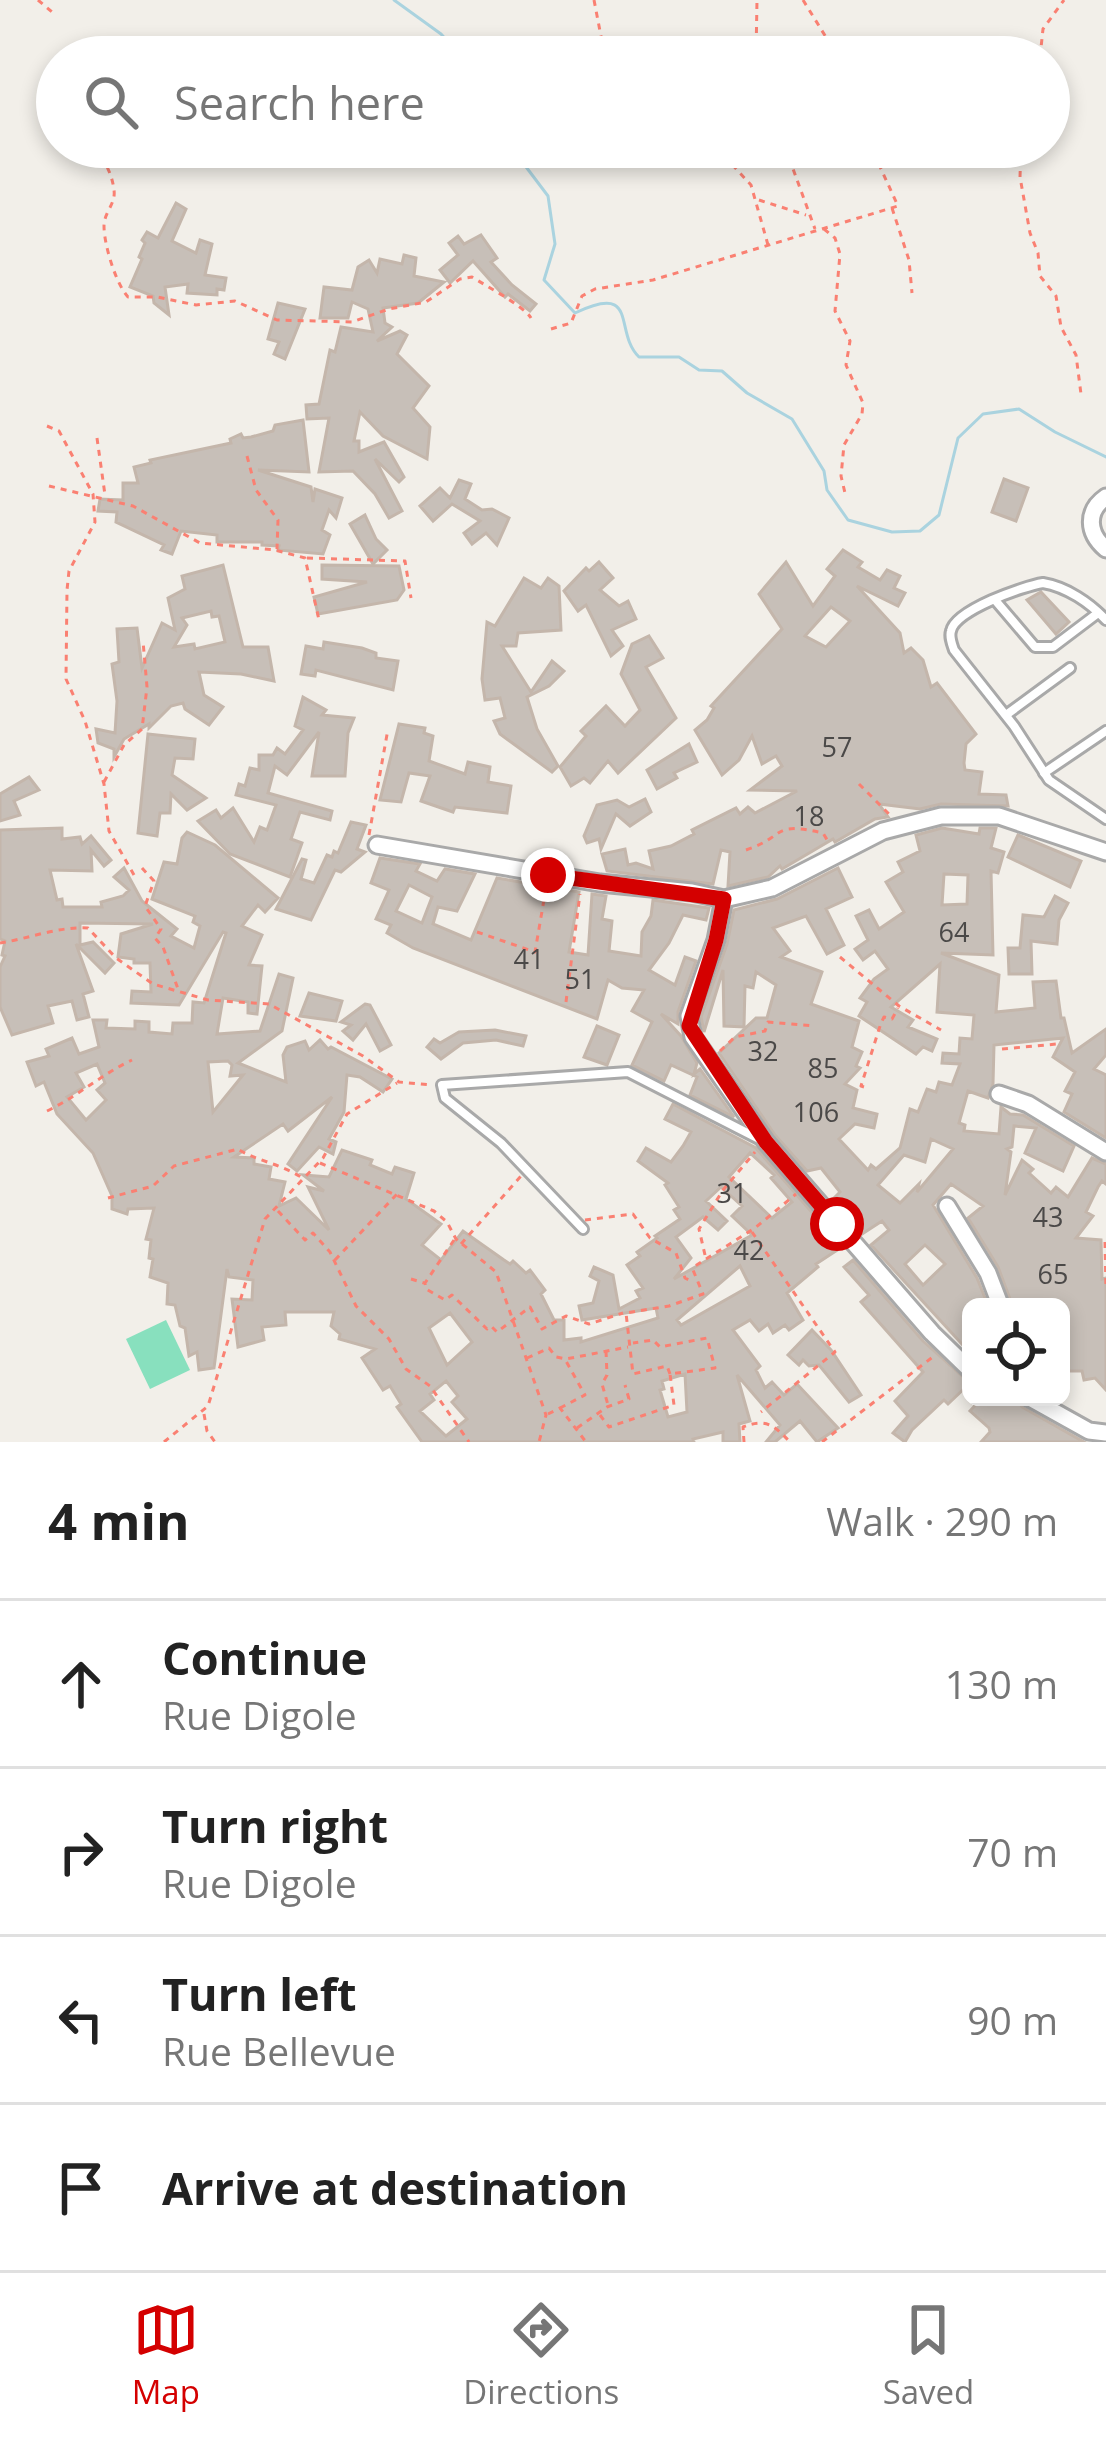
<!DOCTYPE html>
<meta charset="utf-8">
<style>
body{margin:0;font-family:"Open Sans",sans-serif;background:#f2f2f2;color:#222}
.controls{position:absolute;right:36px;bottom:36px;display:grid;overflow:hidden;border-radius:18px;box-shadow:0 6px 18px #0003}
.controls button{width:108px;height:108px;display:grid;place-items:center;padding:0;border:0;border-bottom:3px solid #e0e0e0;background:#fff;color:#222;font:60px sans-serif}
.stop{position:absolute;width:36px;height:36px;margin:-27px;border:9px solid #d40000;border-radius:50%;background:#fff}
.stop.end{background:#d40000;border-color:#fff;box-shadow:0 3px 12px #0008}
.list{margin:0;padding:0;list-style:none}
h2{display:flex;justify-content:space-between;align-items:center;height:156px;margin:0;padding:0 48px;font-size:51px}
h2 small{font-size:39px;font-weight:400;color:#767676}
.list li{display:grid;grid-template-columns:78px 1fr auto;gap:36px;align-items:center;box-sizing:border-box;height:168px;padding:0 48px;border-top:3px solid #e0e0e0}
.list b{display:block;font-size:45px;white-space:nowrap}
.list p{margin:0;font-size:39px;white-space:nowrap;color:#767676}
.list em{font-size:39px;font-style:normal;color:#767676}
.icon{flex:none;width:66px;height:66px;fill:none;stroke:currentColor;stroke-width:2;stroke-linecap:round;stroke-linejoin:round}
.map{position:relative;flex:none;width:1106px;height:1442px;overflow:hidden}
.search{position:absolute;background:#fff;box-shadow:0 6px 18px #0003;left:36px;right:36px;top:36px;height:132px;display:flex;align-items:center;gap:30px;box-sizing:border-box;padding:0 42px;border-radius:66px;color:#767676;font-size:45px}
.sheet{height:828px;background:#fff}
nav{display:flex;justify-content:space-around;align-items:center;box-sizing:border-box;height:168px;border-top:3px solid #e0e0e0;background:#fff;font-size:33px;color:#767676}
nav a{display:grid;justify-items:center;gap:6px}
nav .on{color:#d40000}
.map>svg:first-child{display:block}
.pitch{fill:#88e0be}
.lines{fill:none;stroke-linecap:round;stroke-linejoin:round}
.stream{stroke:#aad3df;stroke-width:3}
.building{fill:#c7bfb8;stroke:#c4b6ab;stroke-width:3;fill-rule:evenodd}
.service-casing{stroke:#a9a9a9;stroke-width:14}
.minor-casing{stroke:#a9a9a9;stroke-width:21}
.path{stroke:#fa8072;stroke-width:3;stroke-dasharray:6 6;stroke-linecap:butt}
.service{stroke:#fff;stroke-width:8}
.minor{stroke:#fff;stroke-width:15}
.route{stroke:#d40000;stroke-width:15}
.labels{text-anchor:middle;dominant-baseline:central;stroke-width:12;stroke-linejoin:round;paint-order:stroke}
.number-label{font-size:27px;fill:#4b4948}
</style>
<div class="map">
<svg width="1106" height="1442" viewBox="0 0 1106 1442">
<rect width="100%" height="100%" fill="#f2efe9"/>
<path class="pitch" d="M166,1320L190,1370L150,1389L126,1339Z"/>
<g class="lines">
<g class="stream">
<path d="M394,0L441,34L462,57"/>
<path d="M511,147L548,196L555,244L544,280L575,313C640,282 613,332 639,357H679L699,370L722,371L747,393L792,419L824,471L827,490L848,520L892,532L920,531L939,515L958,438L983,414L1019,409L1055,432L1106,457"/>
</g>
</g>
<g class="building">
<path d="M176,203L186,209L172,241L196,253L200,240L212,244L205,275L226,278L224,290L217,289V295L187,293L188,284L165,287L169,315L154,303L153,296L130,287L142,259L139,257L145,243L142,240L147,232L158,238Z"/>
<path d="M481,235L497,258L491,262L512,285L536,304L530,311L508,294L505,297L473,261L450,283L440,270L458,255L449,243L458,236L464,244Z"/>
<path d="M404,255L416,258L414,276L444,282L418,303L383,308L385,323L392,327L377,341L400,331L407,335L397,354L429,386L413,408L430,427L427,459L383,436L360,412L354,441H359V452L384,442L404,477L399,482L375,459L402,511L389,518L375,494L353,471L319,472L329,418L307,419L306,405L319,404L330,350L335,352L341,327L373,332L368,309L352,302L348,318H320L324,287L352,290L358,267L369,260L377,273L380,259L402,264Z"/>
<path d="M278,303L305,309L285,359L274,354L279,342L268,339Z"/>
<path d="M303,420L309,472L258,470L311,487L313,502L315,489L342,498L336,518L329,510L322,530L330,535L323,554L278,550L279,546L262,545V542H217V535L181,531L172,554L161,550L164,545L116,522L117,512L98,511L100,499L123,500V483H138L134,467L151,463L150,460L231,443L230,439L241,434L243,438L251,437L273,431L275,425Z"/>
<path d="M1004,479L1028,488L1016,521L992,512Z"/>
<path d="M459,480L471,484L465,499L482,510L492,509L509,518L497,545L486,533L472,544L464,533L480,521L452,504L433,521L420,506L440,488L450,498Z"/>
<path d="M365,515L376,539L387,550L373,564L350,524Z"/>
<path d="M843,550L862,562L858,567L880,580L887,570L900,576L894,588L905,593L898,606L857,586L900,633L904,653L911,648L923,660L931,687L937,683L976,734L966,744L964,763L965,770L982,772L979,794L1006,795L1008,806L941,804L920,809L879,804L888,817L875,819L835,842L833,839L782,869L780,866L768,877L728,886L730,852L721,850L713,884L607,871L602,854L625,849L628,865L636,863L653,869L649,851L671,846L694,834L692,830L736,808L740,814L748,807L755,813L797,791L750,790L782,766L776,756L762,764L752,736L739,760L722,775L695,730L707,720L714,708L711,706L782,629L759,594L786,562L813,606L835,576L827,569ZM831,607L850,621L826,647L805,636Z"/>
<path d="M599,562L613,578L600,590L619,606L628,601L636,619L612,630L623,646L611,656L586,605L578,611L564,591L586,568L589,571Z"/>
<path d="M223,565L243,647H268L274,681L241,674L199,672L204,695L223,707L209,725L185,709L183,703L171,706L149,728V724L124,739L114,757V749L98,743L96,729L115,733L117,701L112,664L119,662L117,629L137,628L142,668L162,623L175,630L168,598L185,589L182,576ZM211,611L212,617L219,616L225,642L195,649L194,644L174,647L187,625L182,618Z"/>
<path d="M322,565L399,566L404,590L397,600L318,614L314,597L367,582L322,579Z"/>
<path d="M524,578L541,588L548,578L559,586L561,630L518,633L516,646H502L531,692L552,661L564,671L549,686L527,697L537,729L558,766L552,772L500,734L494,721L505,718L500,698L485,700L482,679L487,622L495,626Z"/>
<path d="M1041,592L1069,622L1056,634L1027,600Z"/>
<path d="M649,636L663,658L646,667L676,718L618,773L608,761L590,783L584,778L571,786L560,767L586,736L581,731L606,706L625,726L640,710L621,674L632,644Z"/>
<path d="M324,642L362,648L376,653V658L398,661L393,690L316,670L315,676L301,674L306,646L323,649Z"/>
<path d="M303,697L326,710L322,715L354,718L348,733L345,776H312L319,732L287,775L275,766L268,793L332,811L330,820L300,812L291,839L302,843L290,877L230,854L198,821L216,810L221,818L233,808L254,842L260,827L267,830L276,805L236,795L239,784L245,786L250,768L259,770V755H273L277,748L285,754L303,730L295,726Z"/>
<path d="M399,724L425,728L424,733L433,736L429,761L465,774L468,762L490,767L488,782L511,786L507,813L455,807L453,812L421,801L430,776L409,773L401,802L380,800Z"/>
<path d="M148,734L195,739L193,759L175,758L172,775L206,798L187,810L171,794L170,813H160L157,836L138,833Z"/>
<path d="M689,744L697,762L674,773L677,778L657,789L647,770Z"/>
<path d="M29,777L39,790L14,801L20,815L0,821V794Z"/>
<path d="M645,799L651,812L630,826L616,814L601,849L599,839L587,843L584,836L597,805L617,800L629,807Z"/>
<path d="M351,822L366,825L357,849L365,852L341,872L335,870L311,920L276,909L302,859L306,860L301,879L314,883L327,855L332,857L334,851L338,853Z"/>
<path d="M62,828V839L80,837L82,844L91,836L111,860L104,866L91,850L92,871L50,870L57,900L62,899L63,907H102L101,902L123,896L129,890L114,877L124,868L142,901L177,929L171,936L194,948L200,926L193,922L195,916L152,899L164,862L177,864L182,838L187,832L215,845L278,898L265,912L258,905L242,926L262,935L249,965L262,966L257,1014L248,1013V1002L223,998L217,1034L260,1031L279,974L293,978L282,1031L238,1063L286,1082L283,1055L287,1047L305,1041L309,1050L320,1040L328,1049L331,1047L392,1079L383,1092L360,1077L347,1075L344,1112L329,1139L336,1142L333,1154L319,1147L297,1171L288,1164L332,1097L288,1131L283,1124L234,1157L254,1158V1164L271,1167L269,1179L285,1182L279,1206L296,1198L329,1230L308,1187L324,1191L303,1175L329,1177L342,1150L372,1160L370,1165L392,1174L395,1167L414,1173L406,1199L441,1224L422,1245L441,1260L463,1231L504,1260L510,1264L513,1261L526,1273L530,1270L545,1290L541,1294L554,1320H564V1340L581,1338V1342L658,1318L656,1308L582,1320L579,1306L593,1303L599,1281L590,1276L594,1267L613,1275L619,1309L640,1298L636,1291L643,1288L627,1265L640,1256L637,1252L657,1238L655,1236L680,1219L674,1210L679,1207L665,1185L668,1183L638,1161L646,1148L671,1162L683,1146L691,1132L665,1119L673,1104L756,1148L842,1247L816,1264L818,1267L787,1293L803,1320L789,1330L785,1325L773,1333L768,1324L759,1331L750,1320L733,1330L760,1366L756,1370L765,1388L772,1382L784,1395L797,1384L838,1428L817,1442L800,1421L775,1442H766L780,1425L737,1375L750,1421L739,1424L740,1442H723V1432L693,1439L694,1442H422L397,1407L401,1404L390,1386L383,1390L362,1358L375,1349L339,1339L340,1334L331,1326L334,1312H285L286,1325L262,1327L264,1340L238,1347L232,1299L252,1300L253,1280L229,1277L227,1269L214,1368L199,1370L197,1352L189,1356L185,1328L180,1326L175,1305L167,1304L168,1283L150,1277L153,1259L149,1258L151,1240L146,1239L154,1208L128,1209L127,1214L112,1209V1196L93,1153L57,1114L44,1082L36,1086L27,1062L49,1056L46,1049L72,1038L79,1054L99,1047L93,1020H107L106,1028L135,1029V1021L149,1022V1032L172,1034L173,1023H192L193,1002L204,1003L226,933L223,932L179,1005L131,1003L132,991L151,992L150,963H134V959L118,957L121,934L153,924L80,923V945L93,942L114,963L105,973L76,944L93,991L83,994L89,1017L77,1020L72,1001L48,1006L53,1023L12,1035L0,1007V967L5,956L2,955L5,941L0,939V830ZM228,1061L232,1065L230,1076L243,1075L213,1112L208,1062ZM97,1064L105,1083L97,1090L106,1100L86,1120L67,1097L84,1087L76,1073ZM750,1153L774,1175L771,1178L792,1202L772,1218L729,1177ZM721,1187L742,1206L732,1216L752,1235L674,1279L691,1258L676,1237L703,1217L718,1230L727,1221L706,1201ZM740,1266L750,1286L681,1325L677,1320ZM450,1313L472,1342L447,1365L429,1328ZM685,1374L687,1412L668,1417L660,1390L664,1389L662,1381ZM446,1381L458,1396L452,1402L467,1419L446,1436L420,1411L434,1400L430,1394Z"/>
<path d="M942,828L979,834L980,828H996L991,848L1004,852L998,873L991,871L993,955L941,953L999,975L996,1012L1035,1008L1033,982L1056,981L1061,1018H1064L1072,1053L1106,1029V1055L1094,1069L1106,1075V1138L1064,1112L1072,1094L1065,1091L1075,1072L1053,1057L1063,1038L994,1045L993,1084L988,1098L968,1091L959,1123L965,1125L964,1131L999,1134L1001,1107L1010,1114L1023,1115L1074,1146L1063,1171L1025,1153L1036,1128L1014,1126L1012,1147L1007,1149L1011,1152L1005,1195L1022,1160L1033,1169L1029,1173L1051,1193L1056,1187L1068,1197L1092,1158L1106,1164V1184L1102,1181L1098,1187L1086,1212L1093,1216L1076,1238L1101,1240L1102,1279L1106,1278V1390L1095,1378L1084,1380L1082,1371H1061V1307H1013L998,1267L968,1218L983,1206L951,1184L933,1205L977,1278L985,1298L971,1304V1354L871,1245L889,1230L882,1221L862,1234L832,1200L840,1192L821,1168L807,1171L775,1135L719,1053L756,1018H767L776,985L756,972L753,988L745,986L744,1027L724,1026L723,970L704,1032L701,1017L727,944L734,910L777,899L838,868L852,897L826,909L844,945L827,954L806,916L773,928L790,951L781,957L822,972L811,1004L859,1021L852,1047L862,1052L856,1066L860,1068L845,1084L857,1090L853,1108L877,1114L874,1128L855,1124L839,1139L868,1170L871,1165L876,1169L900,1148L910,1109L918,1112L927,1089L936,1092L939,1082L952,1085L960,1064L942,1063L943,1053L959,1054L960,1038L972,1039L974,1015L937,1012L940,964L891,1007L913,1020L908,1027L937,1039L932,1051L923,1047L916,1054L859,1016L867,1002L860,998L874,979L888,969L875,951L863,960L855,949L868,940L856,916L869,910L879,929L904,912L886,882L903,872L898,862L920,851L916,835ZM944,874L968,875L967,904L942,905ZM931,1139L953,1149L917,1192L919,1184L900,1203L878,1185L904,1155L925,1162ZM925,1245L945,1264L923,1285L905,1264Z"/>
<path d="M1018,835L1081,861L1070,887L1008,857Z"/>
<path d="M380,858L420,864L416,871L437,881L445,869L475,874L457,911L438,907L433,924L471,940L497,878L579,892L569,952L588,955L592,894L606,896L602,919L612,921L609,951L641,956L642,932L651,916L653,900L709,908L706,920L683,915L669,943L649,970L675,985L685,957L696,961L678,1012V1024L661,1014L681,1036L697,1063L694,1074L700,1069L734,1117L690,1095L697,1077L671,1065L664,1081L632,1065L652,1022L632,1011L644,990L622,988L608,980L597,1019L413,948L387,933L391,925L376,919L389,890L371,883ZM409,885L432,897L422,923L396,911Z"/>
<path d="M1055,896L1068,903L1059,920L1057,944L1031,941L1032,974H1009L1008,948H1020L1023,915L1044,917Z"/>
<path d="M309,993L342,1001L336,1021L300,1016Z"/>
<path d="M365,1004L370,1005L391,1045L380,1051L366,1024L353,1040L343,1031L351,1025L341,1022Z"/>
<path d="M597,1026L619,1035L607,1065L584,1057Z"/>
<path d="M495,1030L526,1036L523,1046L496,1040L463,1043L441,1059L427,1047L434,1039L440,1043L459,1032Z"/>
<path d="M853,1260L923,1341L970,1383L948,1404L944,1400L912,1430L905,1442L893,1433L908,1416L895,1401L923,1372L861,1302L869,1295L844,1267Z"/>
<path d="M812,1330L831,1350L861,1395L849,1402L819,1365L809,1366L803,1360L799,1365L788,1355Z"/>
<path d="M983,1397H1016L1022,1407L1084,1442H981L990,1432L989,1428L970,1411Z"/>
</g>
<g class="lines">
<g class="service-casing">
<g id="service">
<path d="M995,600L1035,647H1053L1098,613"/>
<path d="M1106,620C1090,603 1067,587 1043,583C1024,586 955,610 951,631C949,637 952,644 954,650L1014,726L1049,780L1106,819"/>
<path d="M1006,715L1070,668"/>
<path d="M1044,773L1106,731"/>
<path d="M583,1229L501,1143L445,1098L442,1085L628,1072L759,1139"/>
</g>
</g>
<g class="minor-casing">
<g id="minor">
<path d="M1106,497C1086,511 1087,533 1106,549"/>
<path d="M377,845L600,883L692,892L724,899L772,888L883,831L941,816H999L1106,852"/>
<path d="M724,899L716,940L689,1016L693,1037L766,1142L932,1333L971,1371"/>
<path d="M999,1094L1028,1104L1106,1152"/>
<path d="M947,1206L988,1273L1001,1307"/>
<path d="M1028,1397L1089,1431L1106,1433"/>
</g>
</g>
<g class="path">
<path d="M38,0L52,12"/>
<path d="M594,0L605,57"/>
<path d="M803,0L829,42L833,57"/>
<path d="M756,57L757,0"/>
<path d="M1040,57L1043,29L1064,0"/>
<path d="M95,147C104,160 112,173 114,190C116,204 104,212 104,226C104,245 116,284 128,297H157L196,305L235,301L277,320L352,322L389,309L426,302L460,279L472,277C486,286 524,306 531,318"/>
<path d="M675,147L679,152L702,154L712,163L725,162"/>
<path d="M716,147L751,185L768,245"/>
<path d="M785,147L815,229"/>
<path d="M1021,147L1020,177L1030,233L1038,253L1040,276L1056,296L1061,327L1076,355L1081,394"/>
<path d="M726,153L741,147"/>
<path d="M759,200L806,215"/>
<path d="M892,208L909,260L912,293"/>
<path d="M824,229L835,238L840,254L835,311L850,341L846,365L863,403L862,414L844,445L841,476L845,493"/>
<path d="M551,329L571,323L582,296L595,289L653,280L898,206L871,147"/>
<path d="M47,426L59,431L93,494L95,522L69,571L67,590L66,679L85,721L104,784L109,831L134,875"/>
<path d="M97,438L105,495"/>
<path d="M247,456L256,490L278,520L277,549"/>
<path d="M49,486L133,506L200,543L275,550L305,558L319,620"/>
<path d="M307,558L405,561L411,598"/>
<path d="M104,782L124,745L142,729L147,687L143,641"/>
<path d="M859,784L889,814"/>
<path d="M369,835L388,729"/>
<path d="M746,850C788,836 770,821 823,833L829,843"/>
<path d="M142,868L154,881L145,906L161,929L155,938L163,947L178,989"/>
<path d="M477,932L535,952L546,888"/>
<path d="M0,943C27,939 59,926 88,928L116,958L153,984L208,1000L269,1004L363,1056L399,1082L431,1085"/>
<path d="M840,957L899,1006L941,1030"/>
<path d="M566,1002L580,894"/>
<path d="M1002,1049L1057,1044"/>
<path d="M720,1051L735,1037L765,1031L768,1022L814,1026"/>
<path d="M864,1087L861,1086L881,1023L884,1017L892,1019L898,1008"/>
<path d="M47,1111C78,1096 102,1074 132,1060"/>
<path d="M320,1163L434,1211L447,1222L456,1239L496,1272L546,1415L539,1442"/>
<path d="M108,1198L153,1186L174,1166L238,1149C254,1160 282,1164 304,1179"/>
<path d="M278,1211L305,1240L313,1233L330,1252L356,1306L389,1339L406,1369L430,1386L469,1442"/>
<path d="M585,1220L633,1214L650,1238L676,1253L685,1278L693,1282"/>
<path d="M752,1232L835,1352L761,1412"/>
<path d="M454,1240L425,1283L426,1289L445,1300L452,1295L487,1329L491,1326L497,1332L530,1307L542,1329L566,1316L589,1324L623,1313"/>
<path d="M1105,1242L1106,1289"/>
<path d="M461,1244L521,1176"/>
<path d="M705,1255L699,1229L723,1190L755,1152"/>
<path d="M335,1260L397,1194"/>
<path d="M411,1279L424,1283"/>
<path d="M606,1351L607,1375L602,1384L608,1405"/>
<path d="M527,1358L549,1348L556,1357L566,1359L628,1347"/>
<path d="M670,1374L667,1366L633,1374L626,1313L669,1306L703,1294L693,1270L695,1266L755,1228L796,1194"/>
<path d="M560,1408L585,1395L566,1361"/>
<path d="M204,1414L207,1431L215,1442"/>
<path d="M548,1414L560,1408L586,1442"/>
<path d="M600,1415L609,1427L674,1405L670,1374L715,1368L707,1338L660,1347L653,1340L633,1343"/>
<path d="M577,1428L607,1407L629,1399L625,1385"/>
<path d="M164,1442L208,1406L265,1219L323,1158L347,1114L397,1083"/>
<path d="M744,1442L743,1427C766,1418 774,1425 790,1442"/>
<path d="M822,1442L934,1356"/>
</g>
<use href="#service" class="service"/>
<use href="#minor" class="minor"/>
</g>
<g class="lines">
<path class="route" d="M548,875L724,899L716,940L689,1026L766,1142L837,1224"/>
</g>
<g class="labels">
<g class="number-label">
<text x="837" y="746">57</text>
<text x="809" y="815">18</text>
<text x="954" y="931">64</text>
<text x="529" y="958">41</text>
<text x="580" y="978">51</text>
<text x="763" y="1050">32</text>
<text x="823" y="1067">85</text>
<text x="816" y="1111">106</text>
<text x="732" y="1192">31</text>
<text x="1048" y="1216">43</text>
<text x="749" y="1249">42</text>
<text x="1053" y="1273">65</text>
</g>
</g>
</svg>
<div class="controls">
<button><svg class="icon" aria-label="locate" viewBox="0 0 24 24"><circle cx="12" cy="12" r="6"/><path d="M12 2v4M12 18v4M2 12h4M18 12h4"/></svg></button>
</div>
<div class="stop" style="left:837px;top:1224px"></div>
<div class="stop end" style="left:548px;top:875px"></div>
<div class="search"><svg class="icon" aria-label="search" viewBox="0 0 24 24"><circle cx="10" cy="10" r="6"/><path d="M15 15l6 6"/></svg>Search here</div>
</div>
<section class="sheet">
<h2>4 min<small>Walk · 290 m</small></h2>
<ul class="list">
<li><svg class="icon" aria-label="ahead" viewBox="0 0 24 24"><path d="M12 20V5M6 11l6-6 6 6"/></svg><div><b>Continue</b><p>Rue Digole</p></div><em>130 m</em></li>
<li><svg class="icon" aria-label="right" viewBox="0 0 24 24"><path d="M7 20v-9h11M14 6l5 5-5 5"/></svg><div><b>Turn right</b><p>Rue Digole</p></div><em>70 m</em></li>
<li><svg class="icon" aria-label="left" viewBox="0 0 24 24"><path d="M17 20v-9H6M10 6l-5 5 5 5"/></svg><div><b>Turn left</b><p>Rue Bellevue</p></div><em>90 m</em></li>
<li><svg class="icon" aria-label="arrive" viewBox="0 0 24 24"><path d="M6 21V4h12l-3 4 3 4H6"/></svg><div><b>Arrive at destination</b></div></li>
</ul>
</section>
<nav>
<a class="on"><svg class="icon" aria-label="map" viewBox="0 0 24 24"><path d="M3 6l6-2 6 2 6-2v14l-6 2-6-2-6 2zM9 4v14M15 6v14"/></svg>Map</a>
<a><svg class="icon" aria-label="directions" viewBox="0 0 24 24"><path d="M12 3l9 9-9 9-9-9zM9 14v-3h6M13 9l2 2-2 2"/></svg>Directions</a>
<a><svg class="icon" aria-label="saved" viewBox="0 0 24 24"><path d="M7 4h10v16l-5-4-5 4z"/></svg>Saved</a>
</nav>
